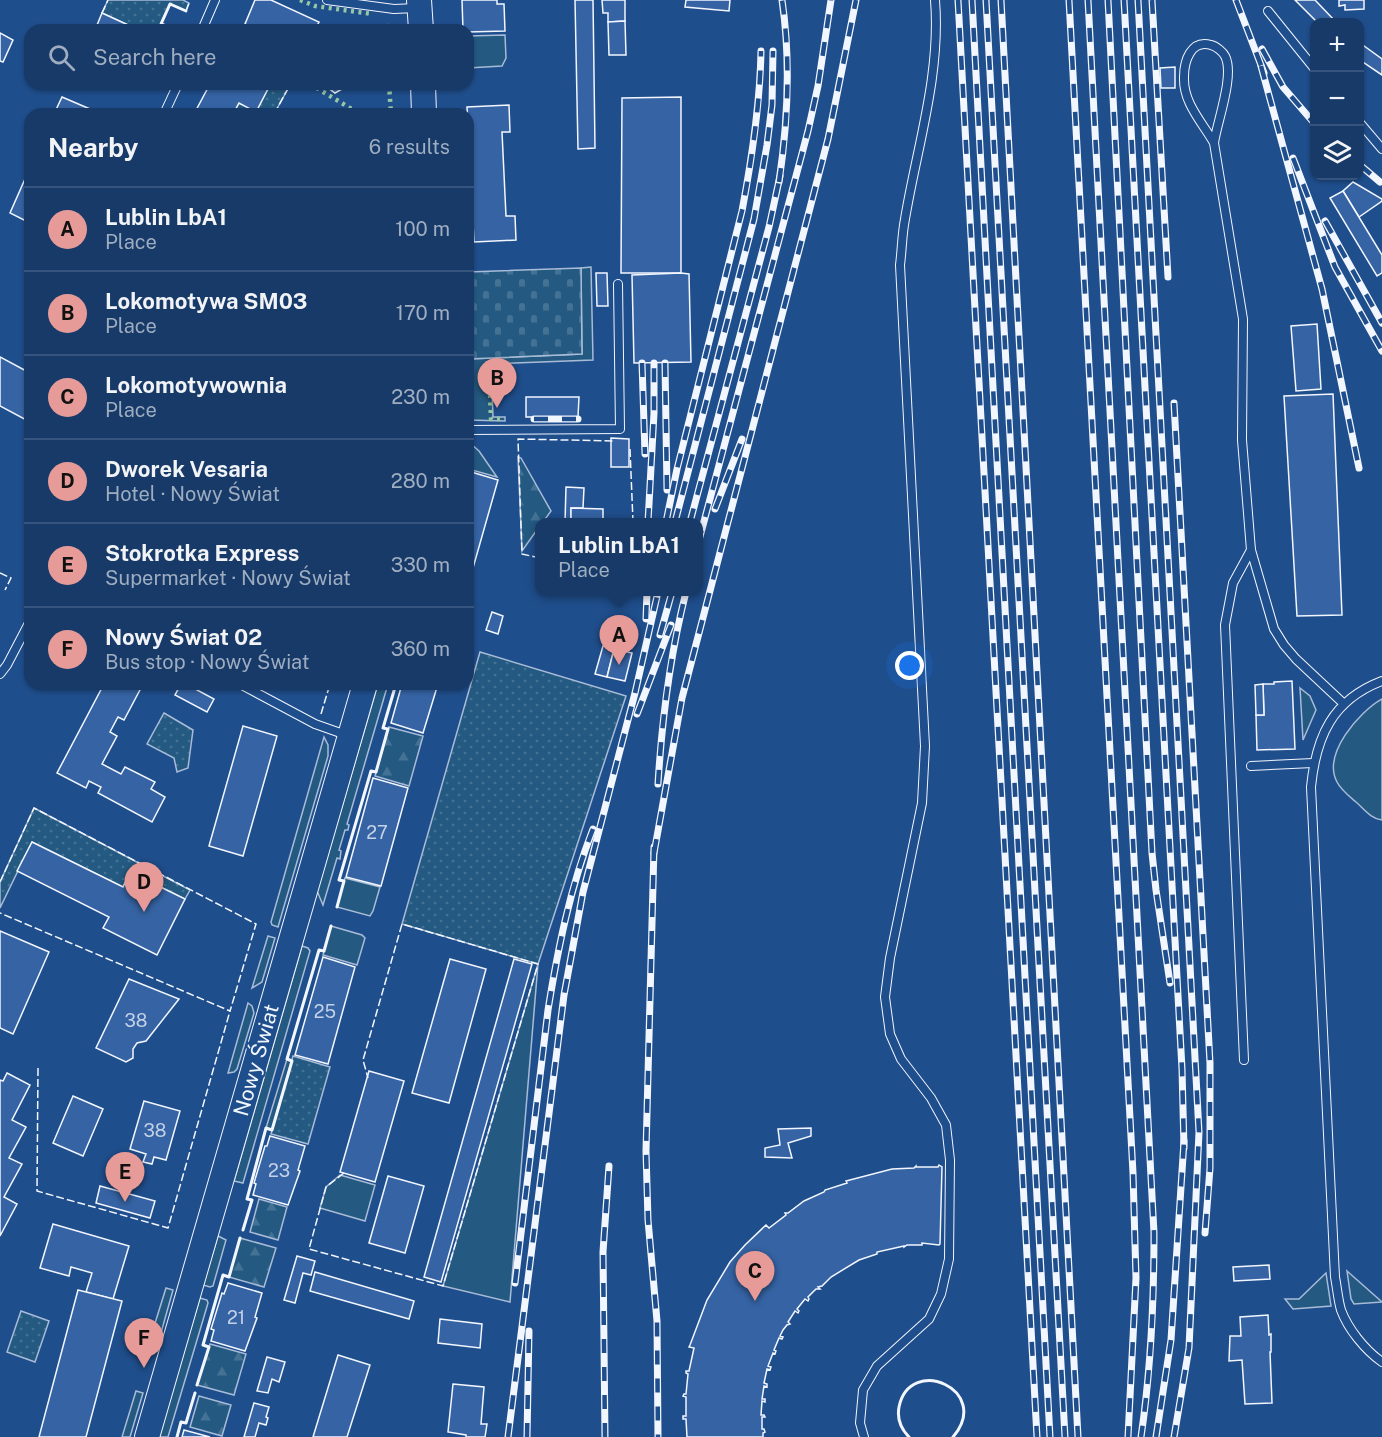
<!DOCTYPE html>
<meta charset="utf-8">
<style>
body{margin:0;font-family:"Public Sans",sans-serif;background:#20416f;color:#f1f3f6}
.controls{position:absolute;right:18px;top:18px;display:grid;overflow:hidden;border-radius:12px;box-shadow:0 2px 4px #0004}
.controls button{width:54px;height:54px;display:grid;place-items:center;padding:0;border:0;border-bottom:2px solid #36547d;background:#173a69;color:#f1f3f6;font:30px sans-serif}
.you{position:absolute;left:910px;top:666px;width:21px;height:21px;margin:-15px;border:4px solid #fff;border-radius:50%;background:#1a73e8;box-shadow:0 0 0 9px #1a73e833}
.badge{display:grid;place-items:center;width:39px;height:39px;border-radius:50%;background:#e69b98;color:#111;font-size:20px;font-weight:700}
.pin{position:absolute;translate:-50% -50px;filter:drop-shadow(0 2px 3px #0008)}
.pin::after{content:'';position:absolute;top:32px;width:21px;height:18px;background:inherit;clip-path:polygon(0 0,100% 0,50% 100%)}
.popup{position:absolute;left:535px;top:518px;width:168px;height:78px;box-sizing:border-box;display:grid;place-content:center;border-radius:12px;background:#173a69;filter:drop-shadow(0 2px 4px #0005);font-size:20px;white-space:nowrap;color:#9eadc0}
.popup b{font-size:22px;color:#f1f3f6}
.popup::after{content:'';position:absolute;left:50%;top:100%;margin-left:-12px;border:12px solid transparent;border-top-color:#173a69}
.list{margin:0;padding:0;list-style:none}
h2{display:flex;justify-content:space-between;align-items:center;height:78px;margin:0;padding:0 24px;font-size:26px}
h2 small{font-size:20px;font-weight:400;color:#9eadc0}
.list li{display:grid;grid-template-columns:39px 1fr auto;gap:18px;align-items:center;box-sizing:border-box;height:84px;padding:0 24px;border-top:2px solid #36547d}
.list b{display:block;font-size:22px;white-space:nowrap}
.list p{margin:0;font-size:20px;white-space:nowrap;color:#9eadc0}
.list em{font-size:20px;font-style:normal;color:#9eadc0}
.icon{flex:none;width:33px;height:33px;fill:none;stroke:currentColor;stroke-width:2;stroke-linecap:round;stroke-linejoin:round}
.map{position:relative;flex:none;width:1382px;height:1437px;overflow:hidden}
.search{position:absolute;background:#173a69;box-shadow:0 2px 4px #0004;left:24px;top:24px;width:450px;height:66px;display:flex;align-items:center;gap:15px;box-sizing:border-box;padding:0 21px;border-radius:18px;color:#9eadc0;font-size:22px}
.panel{position:absolute;background:#173a69;box-shadow:0 2px 4px #0004;left:24px;top:108px;width:450px;height:582px;border-radius:18px}
.map>svg:first-child{display:block}
.grass{fill:#245a82;stroke:#a8bbd7;stroke-width:1.5}
.forest{fill:url(#forest-firs);stroke:#a8bbd7;stroke-width:1.5}
.cemetery{fill:url(#cemetery-stones);stroke:#a8bbd7;stroke-width:1.5}
.park{fill:url(#park-dots);stroke:#a8bbd7;stroke-width:1.5}
.building{fill:#3563a3;stroke:#f2f6ff;stroke-width:1.5}
.lines{fill:none;stroke-linecap:round;stroke-linejoin:round}
.lane-casing{stroke:#f2f6ff;stroke-width:10}
.secondary-casing{stroke:#f2f6ff;stroke-width:26}
.lane{stroke:#1f4e8c;stroke-width:8}
.secondary{stroke:#1f4e8c;stroke-width:24}
.rail-casing{stroke:#f2f6ff;stroke-width:7}
.rail{stroke:#1f4e8c;stroke-width:4.5;stroke-dasharray:14;stroke-linecap:butt}
.hedge{stroke:#97c8a6;stroke-width:4.5;stroke-dasharray:3 4.5;stroke-linecap:butt}
.fence{stroke:#f2f6ff;stroke-width:1.5;stroke-dasharray:8 3;stroke-linecap:butt}
.wall{stroke:#f2f6ff;stroke-width:3}
.labels{text-anchor:middle;dominant-baseline:central;stroke-width:4.5;stroke-linejoin:round;paint-order:stroke}
.number-label{font-size:18px;fill:#c3d1e8}
.street-label{font-size:21px;fill:#f2f6ff;stroke:#1f4e8c}
</style>
<div class="map">
<svg width="1382" height="1437" viewBox="0 0 1382 1437">
<defs>
<pattern id="forest-firs" width="22" height="20" patternUnits="userSpaceOnUse" patternTransform="scale(1.5)"><rect width="22" height="20" fill="#245a82"/><path d="M5 1l3.5 6h-7zM16 11l3.5 6h-7z" fill="#447295"/></pattern>
<pattern id="cemetery-stones" width="16" height="16" patternUnits="userSpaceOnUse" patternTransform="scale(1.5)"><rect width="16" height="16" fill="#245a82"/><path d="M2 7V4a2 2 0 0 1 4 0v3zM10 15v-3a2 2 0 0 1 4 0v3z" fill="#447295"/></pattern>
<pattern id="park-dots" width="8" height="8" patternUnits="userSpaceOnUse" patternTransform="scale(1.5)"><rect width="8" height="8" fill="#245a82"/><path d="M2 2h.1M6 6h.1" fill="none" stroke="#447295" stroke-width="1.8" stroke-linecap="round"/></pattern>
</defs>
<rect width="100%" height="100%" fill="#1f4e8c"/>
<g class="grass">
<path d="M505,35L506,58L502,66L468,68V36Z"/>
<path d="M591,267L593,360L491,364L493,417H505V421L468,420V359L582,354L581,268Z"/>
<path d="M471,444L479,451L497,477L468,469V455Z"/>
<path d="M378,684H388L347,824L349,825L348,830H345L339,850L341,851L340,859L337,858L323,905L317,891Z"/>
<path d="M1300,688L1310,696L1316,710L1303,740Z"/>
<path d="M1382,699V820C1371,819 1364,809 1356,802C1349,796 1341,790 1337,782C1322,754 1359,712 1382,699Z"/>
<path d="M324,737L328,745V756L278,927L272,925L271,922Z"/>
<path d="M345,878L380,887L373,911L370,916L337,907Z"/>
<path d="M331,926L362,935L365,938L357,965L323,955Z"/>
<path d="M268,936L275,938L262,982L252,988Z"/>
<path d="M302,946L308,948L310,951L243,1183L234,1181Z"/>
<path d="M538,964L510,1302L443,1286Z"/>
<path d="M248,1003L252,1006L254,1013L237,1069L234,1072L228,1073Z"/>
<path d="M287,1059L292,1061L272,1130L266,1128Z"/>
<path d="M340,1175L375,1185L365,1221L320,1208L326,1187Z"/>
<path d="M218,1236L226,1240L213,1286L210,1287L203,1285Z"/>
<path d="M1347,1271L1382,1302L1354,1304L1351,1299Z"/>
<path d="M1326,1273L1331,1306L1293,1309L1285,1299H1299Z"/>
<path d="M166,1288L173,1290L159,1340L152,1339L151,1336Z"/>
<path d="M200,1298L207,1300L208,1303L203,1320L168,1437H158Z"/>
<path d="M136,1391L143,1393L130,1437H122Z"/>
</g>
<g class="forest">
<path d="M518,457L521,458L551,511L543,522H540L539,527L522,551Z"/>
<path d="M389,727L423,736L409,786L375,776Z"/>
<path d="M259,1199L287,1207L278,1240L250,1232Z"/>
<path d="M240,1238L276,1248L264,1287L229,1277Z"/>
<path d="M210,1344L246,1354L234,1395L197,1385Z"/>
<path d="M199,1396L231,1405L222,1436L190,1427Z"/>
</g>
<path class="cemetery" d="M581,268L582,354L468,359V272Z"/>
<g class="park">
<path d="M108,0H183L189,3L186,11L170,4L161,23L175,30H139L102,13Z"/>
<path d="M270,84L290,85L274,114H233L239,103L256,111Z"/>
<path d="M480,652L626,696L538,964L402,924Z"/>
<path d="M164,713L193,730L188,768L177,772L174,758L147,744Z"/>
<path d="M34,808L190,890L185,899L131,872L123,887L32,842L0,908V882Z"/>
<path d="M293,1056L330,1067L308,1144L271,1134Z"/>
<path d="M21,1311L49,1321L35,1362L7,1352Z"/>
</g>
<g class="building">
<path d="M255,0H271L319,22L315,30H257L245,24Z"/>
<path d="M462,0H497V4H504L505,31L468,32V30H463Z"/>
<path d="M575,0H593L595,148L578,149Z"/>
<path d="M602,0H625V21L608,22V13H603Z"/>
<path d="M686,0H730L729,11L685,7Z"/>
<path d="M1295,0H1315L1336,22H1317Z"/>
<path d="M1339,0H1364V9L1345,10V5L1339,6Z"/>
<path d="M102,13L139,30H95Z"/>
<path d="M625,21L626,55H609L608,22Z"/>
<path d="M0,33L13,40L3,62L0,61Z"/>
<path d="M1360,43L1382,59V75L1360,60Z"/>
<path d="M1175,67V88H1161L1160,68Z"/>
<path d="M210,84H263L269,87L256,112L239,103L233,114H194Z"/>
<path d="M327,84H342V89L335,93L327,87Z"/>
<path d="M62,97L83,106L102,114H54Z"/>
<path d="M681,97V273H621L622,98Z"/>
<path d="M509,105L510,132H502L506,216H515L516,240L474,242L467,107Z"/>
<path d="M25,179L30,181V223L10,213Z"/>
<path d="M1353,182L1382,199V201L1359,217L1343,191Z"/>
<path d="M1343,191L1382,255V273L1377,276L1330,198Z"/>
<path d="M596,273H607L608,306H597Z"/>
<path d="M681,273L689,274L691,362L634,363L632,275Z"/>
<path d="M1317,324L1321,389L1296,391L1291,326Z"/>
<path d="M0,357L30,373V422L0,406Z"/>
<path d="M1333,394L1342,615L1297,616L1284,396Z"/>
<path d="M526,397H579L578,417H526Z"/>
<path d="M611,438L629,439V467H611Z"/>
<path d="M468,471L498,480L469,582L468,581Z"/>
<path d="M566,487L584,488L583,508H571V522H565Z"/>
<path d="M571,508L603,509V522H571Z"/>
<path d="M492,612L503,616L498,634L486,630Z"/>
<path d="M603,646L614,649L607,677L595,674Z"/>
<path d="M614,649L632,653L625,681L607,677Z"/>
<path d="M1292,681L1295,749L1257,750L1256,715H1264L1263,684H1274V682Z"/>
<path d="M104,684H136L141,688L124,720L118,717L110,732L117,736L102,764L121,774L125,767L155,782L151,789L165,797L152,822L98,793L101,787L89,781L86,788L57,773Z"/>
<path d="M181,684H186L214,699L207,712L175,695Z"/>
<path d="M402,684H438L423,733L391,723Z"/>
<path d="M1263,684L1264,715H1256L1255,685Z"/>
<path d="M243,726L277,736L243,856L209,846Z"/>
<path d="M373,778L408,788L381,886L346,877Z"/>
<path d="M32,842L123,887L130,872L185,899L157,955L103,928L109,917L17,871Z"/>
<path d="M0,931L49,952L13,1034L0,1028Z"/>
<path d="M323,957L355,967L328,1064L295,1055Z"/>
<path d="M450,959L486,969L449,1103L412,1093Z"/>
<path d="M514,959L532,964L441,1282L424,1277Z"/>
<path d="M129,979L179,999L146,1041L137,1043L133,1049V1058L126,1062L96,1048Z"/>
<path d="M369,1071L404,1081L375,1182L340,1172Z"/>
<path d="M7,1073L30,1085L12,1120L26,1127L9,1158L22,1164L4,1197L17,1204L0,1236V1080L3,1081Z"/>
<path d="M73,1096L103,1109L83,1156L53,1143Z"/>
<path d="M144,1101L180,1111L166,1160L154,1157L152,1164L143,1162L146,1154L130,1149Z"/>
<path d="M811,1128V1136L788,1143L792,1158L765,1157V1148L780,1145L778,1129Z"/>
<path d="M270,1136L305,1146L298,1170L300,1171L288,1205L253,1195L256,1184L254,1183L265,1146H267Z"/>
<path d="M939,1165L942,1167L940,1244L939,1245L922,1243V1245H907L904,1247V1246L877,1252V1254L859,1260L831,1277L822,1286L818,1287L820,1289H816L808,1297L809,1299L808,1301L805,1299L797,1309L799,1311L798,1313L795,1311L788,1322L790,1324L787,1325L783,1330L780,1336L783,1337L782,1339L779,1338L774,1350L776,1351L775,1354L773,1353L768,1366L771,1367L770,1370L767,1369L764,1383L767,1384V1387L764,1386L762,1399H765V1402L762,1401L761,1415H764L765,1417H762V1429H764L765,1432L763,1433V1437H687L686,1419H683V1416H686V1397L683,1396L684,1394H686L688,1374L686,1373V1371H689L694,1348L689,1347L690,1345L707,1300L730,1262L745,1245L766,1225L769,1228L786,1215L785,1213H788L804,1201L824,1192L825,1190L847,1183L846,1181L892,1169L914,1168L916,1166V1167H938Z"/>
<path d="M388,1176L424,1186L405,1253L369,1243Z"/>
<path d="M100,1186L155,1201L150,1218L96,1203Z"/>
<path d="M53,1224L129,1246L113,1299L86,1292L92,1273L71,1267L69,1276L40,1268Z"/>
<path d="M297,1256L315,1261L311,1275L303,1273L295,1303L284,1300Z"/>
<path d="M1269,1265L1270,1279L1234,1281L1233,1267Z"/>
<path d="M315,1272L414,1301L409,1319L310,1291Z"/>
<path d="M228,1283L262,1293L255,1317L257,1318L245,1351L211,1341L214,1330L211,1329L222,1293L224,1294Z"/>
<path d="M78,1290L122,1301L86,1437H39Z"/>
<path d="M1268,1315L1269,1335L1271,1334V1352H1270L1272,1403L1245,1404L1242,1360L1229,1361L1230,1336H1241L1240,1317Z"/>
<path d="M440,1319L482,1324L480,1348L438,1343Z"/>
<path d="M338,1355L370,1365L347,1437H313Z"/>
<path d="M267,1357L285,1362L279,1382L272,1379L268,1393L257,1391Z"/>
<path d="M453,1384L484,1387L481,1424H487L485,1437H466V1435L448,1432Z"/>
<path d="M254,1403L269,1407L266,1417L268,1418L266,1425L259,1423L255,1437H244Z"/>
<path d="M184,1430L210,1437H182Z"/>
</g>
<g class="lines">
<g class="lane-casing">
<g id="lane">
<path d="M327,0L394,9L416,8"/>
<path d="M1268,11L1314,68"/>
<path d="M202,30L215,0"/>
<path d="M164,114L178,84"/>
<path d="M1360,123L1382,149"/>
<path d="M1214,143C1202,122 1183,103 1184,77C1184,61 1191,39 1211,45C1216,46 1223,52 1225,56C1235,75 1217,122 1214,143L1243,319L1242,440L1251,550L1274,629L1284,645L1296,659L1344,704"/>
<path d="M468,430L620,429L618,284"/>
<path d="M0,674L7,665L30,621"/>
<path d="M1382,681C1332,700 1316,737 1311,787L1335,1277C1337,1287 1338,1300 1341,1310C1348,1329 1365,1350 1382,1362"/>
<path d="M240,684L315,724L349,736"/>
<path d="M1251,766L1313,763"/>
<path d="M1244,1060L1225,625L1233,583L1251,550"/>
<path d="M864,1437L860,1423L863,1390L877,1366L929,1319L941,1294L949,1259L950,1160L946,1125L931,1098L901,1059L890,1034L885,997L890,958L922,803L925,746L900,265C902,250 902,234 905,219C917,147 941,74 935,0"/>
</g>
</g>
<g class="secondary-casing">
<g id="secondary">
<path d="M419,0L421,30"/>
<path d="M423,84L424,114"/>
<path d="M147,1437L365,684"/>
</g>
</g>
<use href="#lane" class="lane"/>
<use href="#secondary" class="secondary"/>
<g class="rail-casing">
<g id="rail">
<path d="M958,0L1037,1437"/>
<path d="M972,0L1050,1437"/>
<path d="M986,0L1065,1437"/>
<path d="M1001,0L1078,1437"/>
<path d="M1069,0L1133,1173L1136,1278L1128,1437"/>
<path d="M1088,0L1154,1233C1154,1302 1151,1369 1141,1437"/>
<path d="M1108,0L1152,853L1156,890L1170,983"/>
<path d="M1124,0L1182,1069L1184,1148"/>
<path d="M1138,0L1199,1132L1189,1348L1174,1437"/>
<path d="M1152,0L1168,277"/>
<path d="M1236,0L1264,73"/>
<path d="M1262,49L1283,87L1314,123"/>
<path d="M1261,66L1322,289L1359,468"/>
<path d="M1293,158L1335,267L1382,351"/>
<path d="M1360,165L1380,182"/>
<path d="M779,182C788,121 791,61 782,0"/>
<path d="M1325,221L1382,323"/>
<path d="M642,363L645,454"/>
<path d="M665,363L667,490"/>
<path d="M1174,403L1210,1063V1168L1205,1233"/>
<path d="M534,419H578"/>
<path d="M715,509L742,439"/>
<path d="M648,522L654,413V363"/>
<path d="M666,522L677,469L742,211C752,158 760,105 761,51"/>
<path d="M675,522L754,219L767,145L772,105L773,51"/>
<path d="M690,522L769,227L780,176"/>
<path d="M698,544L808,131L818,86L831,0"/>
<path d="M646,619L647,592"/>
<path d="M660,635L672,592"/>
<path d="M637,714L671,625"/>
<path d="M658,784C662,718 670,655 686,592"/>
<path d="M654,847L646,1151L648,1220L657,1321L658,1437"/>
<path d="M654,853L682,698L828,139L856,0"/>
<path d="M515,1283L548,1010C558,948 570,888 593,829"/>
<path d="M508,1437L564,995L583,892L635,693L658,592"/>
<path d="M527,1437L529,1331"/>
<path d="M605,1437L603,1252L609,1166"/>
<path d="M1156,1437L1171,1340L1184,1141"/>
</g>
</g>
<use href="#rail" class="rail"/>
<g class="hedge">
<path d="M300,0L315,6L372,14"/>
<path d="M386,24L387,30"/>
<path d="M310,84L360,114"/>
<path d="M389,84L391,114"/>
<path d="M489,365L491,419H500"/>
</g>
<g class="fence">
<path d="M186,11L189,3"/>
<path d="M102,13L108,0"/>
<path d="M274,114L290,85L289,84"/>
<path d="M25,179L30,168"/>
<path d="M630,449L633,522"/>
<path d="M540,558L522,554L518,439L614,441"/>
<path d="M0,573L11,578L5,590"/>
<path d="M321,714L330,684"/>
<path d="M0,882L34,808L256,924L230,1011L0,913"/>
<path d="M38,1068L37,1191L168,1228L230,1011"/>
<path d="M344,1173L326,1187L309,1249L443,1286L538,964L402,924L363,1060L368,1078"/>
</g>
<g class="wall">
<path d="M175,30L161,24L170,4L186,11"/>
<path d="M468,455L471,444"/>
<path d="M337,907L344,881L339,880L371,771L376,772L388,729L383,728L396,684"/>
<path d="M243,1230L252,1200L247,1199L266,1128L272,1130L292,1061L287,1059L319,950L324,951L331,926"/>
<path d="M197,1385L209,1347L203,1345L223,1275L229,1277L240,1238"/>
<path d="M177,1437L181,1422L186,1423L195,1393"/>
<path d="M909,1437C901,1429 897,1418 899,1407C910,1354 993,1390 953,1437"/>
</g>
</g>
<g class="labels">
<g class="number-label">
<text x="377" y="832">27</text>
<text x="325" y="1011">25</text>
<text x="136" y="1020">38</text>
<text x="155" y="1130">38</text>
<text x="279" y="1170">23</text>
<text x="236" y="1317">21</text>
</g>
<g class="street-label">
<text transform="translate(256 1060) rotate(-74)">Nowy Świat</text>
</g>
</g>
</svg>
<div class="controls">
<button>+</button>
<button>−</button>
<button><svg class="icon" aria-label="layers" viewBox="0 0 24 24"><path d="M12 4l9 5-9 5-9-5zM3 14l9 5 9-5"/></svg></button>
</div>
<div class="you"></div>
<div class="pin badge" style="left:619px;top:665px">A</div>
<div class="popup"><b>Lublin LbA1</b>Place</div>
<div class="pin badge" style="left:497px;top:408px">B</div>
<div class="pin badge" style="left:755px;top:1301px">C</div>
<div class="pin badge" style="left:144px;top:912px">D</div>
<div class="pin badge" style="left:125px;top:1202px">E</div>
<div class="pin badge" style="left:144px;top:1368px">F</div>
<div class="search"><svg class="icon" aria-label="search" viewBox="0 0 24 24"><circle cx="10" cy="10" r="6"/><path d="M15 15l6 6"/></svg>Search here</div>
<section class="panel">
<h2>Nearby<small>6 results</small></h2>
<ul class="list">
<li><span class="badge">A</span><div><b>Lublin LbA1</b><p>Place</p></div><em>100 m</em></li>
<li><span class="badge">B</span><div><b>Lokomotywa SM03</b><p>Place</p></div><em>170 m</em></li>
<li><span class="badge">C</span><div><b>Lokomotywownia</b><p>Place</p></div><em>230 m</em></li>
<li><span class="badge">D</span><div><b>Dworek Vesaria</b><p>Hotel · Nowy Świat</p></div><em>280 m</em></li>
<li><span class="badge">E</span><div><b>Stokrotka Express</b><p>Supermarket · Nowy Świat</p></div><em>330 m</em></li>
<li><span class="badge">F</span><div><b>Nowy Świat 02</b><p>Bus stop · Nowy Świat</p></div><em>360 m</em></li>
</ul>
</section>
</div>
